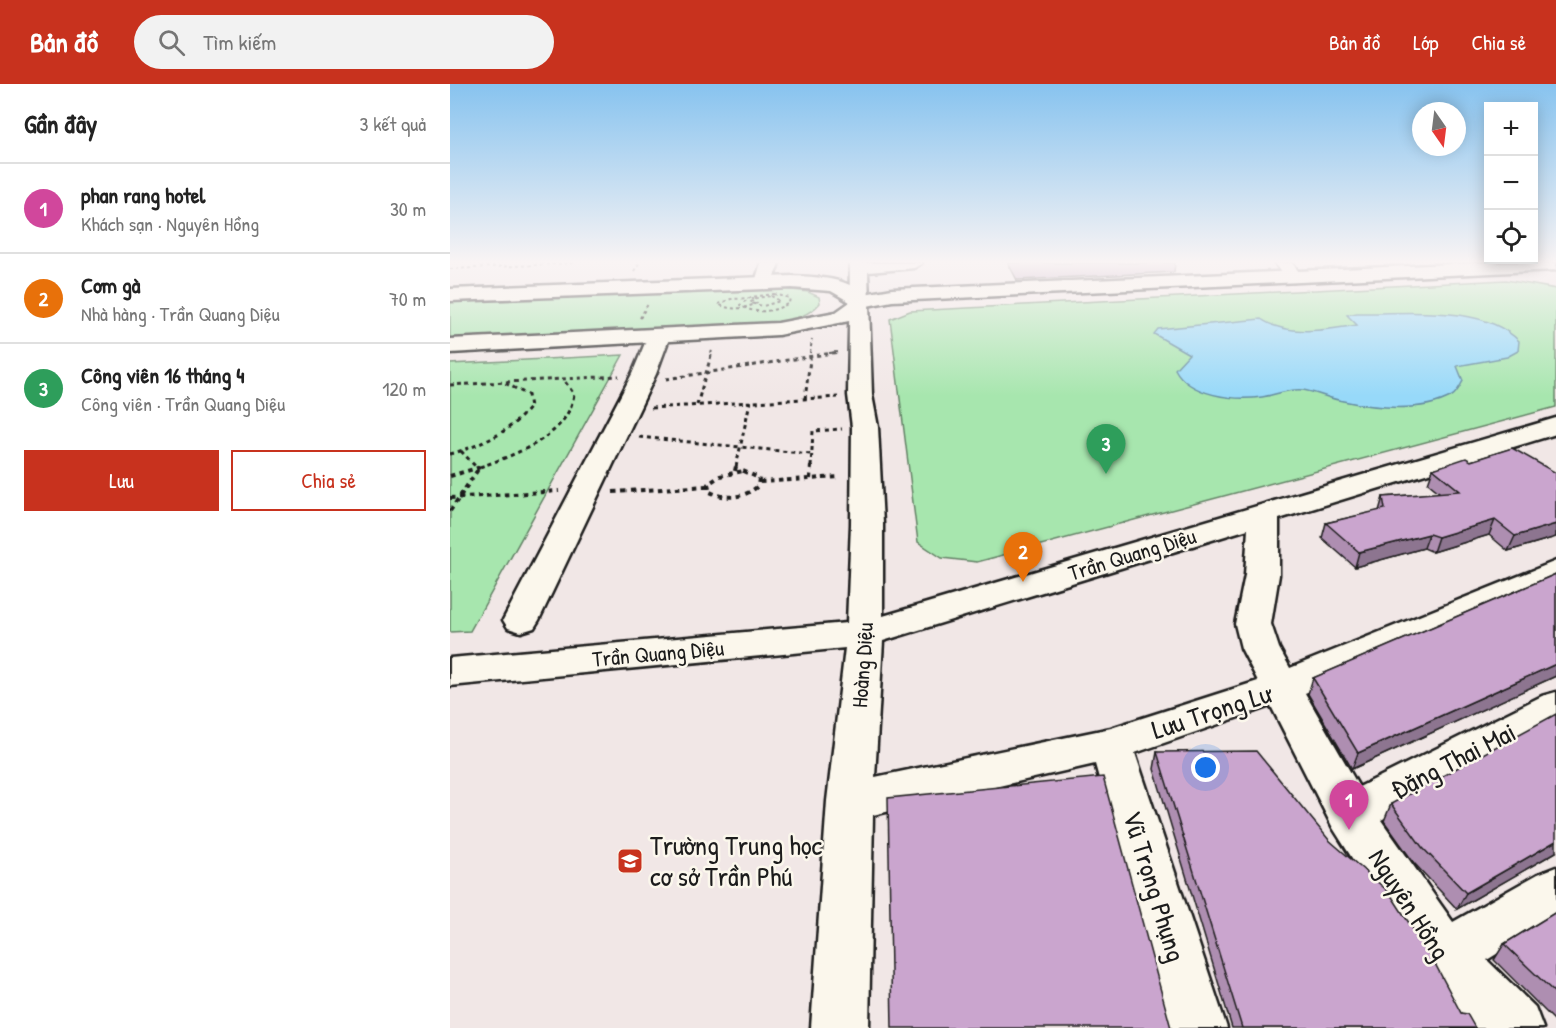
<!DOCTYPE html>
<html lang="vi">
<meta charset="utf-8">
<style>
body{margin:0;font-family:"Patrick Hand",sans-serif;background:#f2f2f2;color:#222}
.controls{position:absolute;right:18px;top:18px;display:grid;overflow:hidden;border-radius:0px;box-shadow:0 3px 15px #0003}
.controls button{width:54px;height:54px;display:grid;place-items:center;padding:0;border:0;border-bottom:2px solid #e0e0e0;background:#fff;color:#222;font:30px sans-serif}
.compass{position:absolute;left:962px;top:18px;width:54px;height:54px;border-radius:50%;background:#fff;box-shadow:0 3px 15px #0003;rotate:166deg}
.you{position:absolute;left:756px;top:684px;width:21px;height:21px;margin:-15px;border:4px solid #fff;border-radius:50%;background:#1a73e8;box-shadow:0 0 0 9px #1a73e833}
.badge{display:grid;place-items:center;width:39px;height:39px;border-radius:50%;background:#c8321e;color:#fff;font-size:20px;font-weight:700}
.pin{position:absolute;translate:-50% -50px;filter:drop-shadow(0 2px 3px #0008)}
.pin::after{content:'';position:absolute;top:32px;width:21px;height:18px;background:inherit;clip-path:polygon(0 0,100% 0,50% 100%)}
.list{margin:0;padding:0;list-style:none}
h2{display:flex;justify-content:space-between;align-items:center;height:78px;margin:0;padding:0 24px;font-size:26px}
h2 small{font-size:20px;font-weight:400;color:#767676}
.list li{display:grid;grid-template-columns:39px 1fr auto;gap:18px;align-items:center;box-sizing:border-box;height:90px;padding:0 24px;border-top:2px solid #e0e0e0}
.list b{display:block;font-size:22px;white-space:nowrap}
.list p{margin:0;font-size:20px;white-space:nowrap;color:#767676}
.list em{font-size:20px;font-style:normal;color:#767676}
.actions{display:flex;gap:12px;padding:18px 24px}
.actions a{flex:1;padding:14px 0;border:2px solid #c8321e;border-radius:0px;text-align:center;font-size:21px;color:#c8321e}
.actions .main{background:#c8321e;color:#fff}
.icon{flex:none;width:33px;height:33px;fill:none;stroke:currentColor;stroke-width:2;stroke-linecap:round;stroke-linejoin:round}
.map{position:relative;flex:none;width:1106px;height:944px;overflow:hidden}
header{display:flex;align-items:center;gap:36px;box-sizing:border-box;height:84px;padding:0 30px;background:#c8321e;color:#fff}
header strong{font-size:28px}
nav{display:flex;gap:33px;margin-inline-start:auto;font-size:21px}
.search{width:420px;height:54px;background:#f2f2f2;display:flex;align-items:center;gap:15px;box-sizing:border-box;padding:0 21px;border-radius:33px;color:#767676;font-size:22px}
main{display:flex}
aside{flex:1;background:#fff}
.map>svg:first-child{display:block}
.green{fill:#a7e6ae;stroke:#628165;stroke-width:1.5}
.water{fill:#97d9f9;stroke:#668da1;stroke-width:1.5}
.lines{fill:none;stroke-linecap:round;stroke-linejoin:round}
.minor-casing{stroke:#1c1c1c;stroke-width:5}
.major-casing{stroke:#1c1c1c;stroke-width:5}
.path-far2{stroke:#1c1c1c;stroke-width:2;stroke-dasharray:3 3;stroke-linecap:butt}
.path-far1{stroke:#1c1c1c;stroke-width:3;stroke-dasharray:4 4;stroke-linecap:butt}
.path{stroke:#1c1c1c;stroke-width:4;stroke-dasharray:4.5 4.5;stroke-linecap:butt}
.minor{fill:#fbf7ec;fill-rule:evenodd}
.major{fill:#fbf7ec;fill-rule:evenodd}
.wall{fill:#ae8eb1;stroke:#1c1c1c;stroke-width:1.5}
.shaded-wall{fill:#8d7490;stroke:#1c1c1c;stroke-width:1.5}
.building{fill:#caa5ce;stroke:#1c1c1c;stroke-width:1.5}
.labels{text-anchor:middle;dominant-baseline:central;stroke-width:5;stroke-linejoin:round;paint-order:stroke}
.street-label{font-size:22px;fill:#1c1c1c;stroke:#fbf7ec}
.near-street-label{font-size:27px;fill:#1c1c1c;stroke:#fbf7ec}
.near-poi-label{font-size:27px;fill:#1c1c1c;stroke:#fbf7ec;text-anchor:start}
</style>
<header>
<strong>Bản đồ</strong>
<div class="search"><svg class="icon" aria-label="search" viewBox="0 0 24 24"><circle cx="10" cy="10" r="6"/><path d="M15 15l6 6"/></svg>Tìm kiếm</div>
<nav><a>Bản đồ</a><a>Lớp</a><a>Chia sẻ</a></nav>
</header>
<main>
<aside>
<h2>Gần đây<small>3 kết quả</small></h2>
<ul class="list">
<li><span class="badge" style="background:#d1479c">1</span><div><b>phan rang hotel</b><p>Khách sạn · Nguyên Hồng</p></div><em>30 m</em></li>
<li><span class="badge" style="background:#e8710a">2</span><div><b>Cơm gà</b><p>Nhà hàng · Trần Quang Diệu</p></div><em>70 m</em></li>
<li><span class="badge" style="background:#2e9e5b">3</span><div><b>Công viên 16 tháng 4</b><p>Công viên · Trần Quang Diệu</p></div><em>120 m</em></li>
</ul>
<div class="actions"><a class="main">Lưu</a><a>Chia sẻ</a></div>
</aside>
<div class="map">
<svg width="1106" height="944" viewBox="0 0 1106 944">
<rect width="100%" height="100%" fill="#f1e7e6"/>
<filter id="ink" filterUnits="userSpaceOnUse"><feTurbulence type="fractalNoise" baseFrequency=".0167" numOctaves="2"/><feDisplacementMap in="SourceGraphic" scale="12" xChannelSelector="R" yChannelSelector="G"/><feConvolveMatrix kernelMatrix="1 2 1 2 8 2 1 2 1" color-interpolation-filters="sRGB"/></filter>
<g filter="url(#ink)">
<g class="green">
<path d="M1056,196L1106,205V323L527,478L492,474L468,458L440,235L460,227Z"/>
<path d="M326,204L358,208L369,213L370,219C359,232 344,235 328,238L0,254V218Z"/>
<path d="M173,271L20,547L0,548V280Z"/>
</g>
<path class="water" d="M907,229C956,230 1032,219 1069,257L1068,267L1057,273L1007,282L1013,297C1010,302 1007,309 1002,312C972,329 925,324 893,317C880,315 866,308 853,306C840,304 825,311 812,313C785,317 739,312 725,285L739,270L704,250L708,245L811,235C837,253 877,246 907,241L897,231Z"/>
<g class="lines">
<g class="minor-casing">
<g id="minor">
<path d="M311,179H329L321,202L314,204L305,198Z"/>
<path d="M400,179H472L464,184L418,188L422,311L428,343L433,440V532L1106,334V350L829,435V491L821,540L829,564L840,584L1106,477V499L855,609L909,703L1092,612L1106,608V641L931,736L1003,838L1088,790L1106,783V833L1037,876L1085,923L1093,944H1003L976,891L883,744L821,622L685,669L777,944H719L645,680L423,731L419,944H361L377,717L395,564L0,602V574L397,539L401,440L402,343L398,311ZM798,445L795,491L785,540L791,564L808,597L661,644L425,693L433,557Z"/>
<path d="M825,179H842L853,193L844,198L838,197Z"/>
<path d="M209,246L217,247L220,252L206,290L89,536L84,544L71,548L58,544L53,536L182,290L198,252L201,247Z"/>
</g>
</g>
<g class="major-casing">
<path id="major" d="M1024,179H1106V186L442,217L417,222L412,229L399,237L328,251L0,269V255L328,239L386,228L400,218L381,207L342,204L0,217V205L342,192C366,193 395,193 414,210L442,205Z"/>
</g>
<g class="path-far2">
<path d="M0,185L126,179"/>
<path d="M184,187L189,179"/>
<path d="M324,210L340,214L339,219C324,228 305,231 290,221L301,213Z"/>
<path d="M321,212L330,217L313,222L300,219L306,214Z"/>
<path d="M302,214L307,219C294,225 281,227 268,220L281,215Z"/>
<path d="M190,234L198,220"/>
<path d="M261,269L262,267"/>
<path d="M360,269L362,256"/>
<path d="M379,269L389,268"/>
</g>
<g class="path-far1">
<path d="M216,295L389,268"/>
<path d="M0,301L169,292"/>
<path d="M355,315L361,268"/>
<path d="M247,321L262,268"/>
<path d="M201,324L388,313"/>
<path d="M189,353L361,370"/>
<path d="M11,367L26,383"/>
<path d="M0,370C32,361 59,349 80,323L78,311L55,299"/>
<path d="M30,383C66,370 118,353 124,310L113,295"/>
<path d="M286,383L300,318"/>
<path d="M361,383L363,347L392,345"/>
</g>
<g class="path">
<path d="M285,387L286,382"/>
<path d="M293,387L309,394L308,402C294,414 277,416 260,408L258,400L270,392Z"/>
<path d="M0,392L34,382"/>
<path d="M360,395L361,382"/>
<path d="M310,398L390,393"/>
<path d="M163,408L258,402"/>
<path d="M0,414L109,407"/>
<path d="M0,427L27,387L25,382"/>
</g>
<use href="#minor" class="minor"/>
<use href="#major" class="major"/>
</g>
<g class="wall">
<path d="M558,179H725L724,188L567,196Z"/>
<path d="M1021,377L1106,389V453L1058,467L1039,451L983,468L974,464L905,483L872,454L876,439L929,427L933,413L990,409L978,399L983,385Z"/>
<path d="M1106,490V592L902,685L858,610L863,594Z"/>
<path d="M707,668L879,756L1011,929L1025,944H782L704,685Z"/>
<path d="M941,720L1106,768L1007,825L964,779L934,737Z"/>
<path d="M1106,828V938L1044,876L1054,860Z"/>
</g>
<g class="shaded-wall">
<path d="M1045,436L1039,451L983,468L988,453Z"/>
<path d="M1106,440V453L1058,467L1065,452Z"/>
<path d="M979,450L974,464L905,483L909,468Z"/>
<path d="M1106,580V592L902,685L908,669Z"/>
<path d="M1106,757V768L1007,825L1016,809Z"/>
</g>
<g class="building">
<path d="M1062,364L1106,389V440L1065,452L1045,436L988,453L979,450L909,468L876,439L935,425L933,413L1010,407L983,385L1016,374L1021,377Z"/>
<path d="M1106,490V580L908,669L863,594Z"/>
<path d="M1106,630V757L1016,809L972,763L941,720Z"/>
<path d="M806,667L879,756L939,808L983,876L1011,929L1017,930L1025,944H792L707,668Z"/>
<path d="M653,693L721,944H442L438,714Z"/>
<path d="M1106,828V910L1054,860Z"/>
</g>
</g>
<linearGradient id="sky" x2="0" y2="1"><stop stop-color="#87c3ef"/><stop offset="0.57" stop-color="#f9f4f4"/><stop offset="1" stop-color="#f9f4f4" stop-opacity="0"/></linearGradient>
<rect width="1106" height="312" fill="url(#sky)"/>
<defs>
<g id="school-square" transform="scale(1.35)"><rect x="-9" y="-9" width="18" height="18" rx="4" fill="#c8321e" stroke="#fbf7ec"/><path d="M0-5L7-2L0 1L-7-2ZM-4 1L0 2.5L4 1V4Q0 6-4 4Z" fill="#fff"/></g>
</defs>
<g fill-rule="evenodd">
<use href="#school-square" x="180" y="777"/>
</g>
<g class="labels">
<g class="street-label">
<text transform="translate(682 470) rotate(-17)">Trần Quang Diệu</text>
<text transform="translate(208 569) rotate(-5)">Trần Quang Diệu</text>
<text transform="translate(412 581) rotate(-86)">Hoàng Diệu</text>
</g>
<g class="near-street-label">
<text transform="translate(761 627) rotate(-18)">Lưu Trọng Lư</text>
<text transform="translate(1003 676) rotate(-27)">Đặng Thai Mai</text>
<text transform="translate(705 802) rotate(73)">Vũ Trọng Phụng</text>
<text transform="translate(960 820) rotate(57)">Nguyên Hồng</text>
</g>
<g class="near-poi-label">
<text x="200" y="761">Trường Trung học<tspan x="200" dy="31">cơ sở Trần Phú</tspan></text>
</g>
</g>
</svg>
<div class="controls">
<button>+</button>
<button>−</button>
<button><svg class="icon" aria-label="locate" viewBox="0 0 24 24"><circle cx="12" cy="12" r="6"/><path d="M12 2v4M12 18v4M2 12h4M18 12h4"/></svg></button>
</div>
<svg class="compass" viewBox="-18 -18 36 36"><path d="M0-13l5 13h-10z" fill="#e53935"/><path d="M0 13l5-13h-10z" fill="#767676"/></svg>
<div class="you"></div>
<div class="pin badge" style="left:899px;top:746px;background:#d1479c">1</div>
<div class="pin badge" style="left:573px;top:498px;background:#e8710a">2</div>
<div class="pin badge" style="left:656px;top:390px;background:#2e9e5b">3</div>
</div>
</main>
